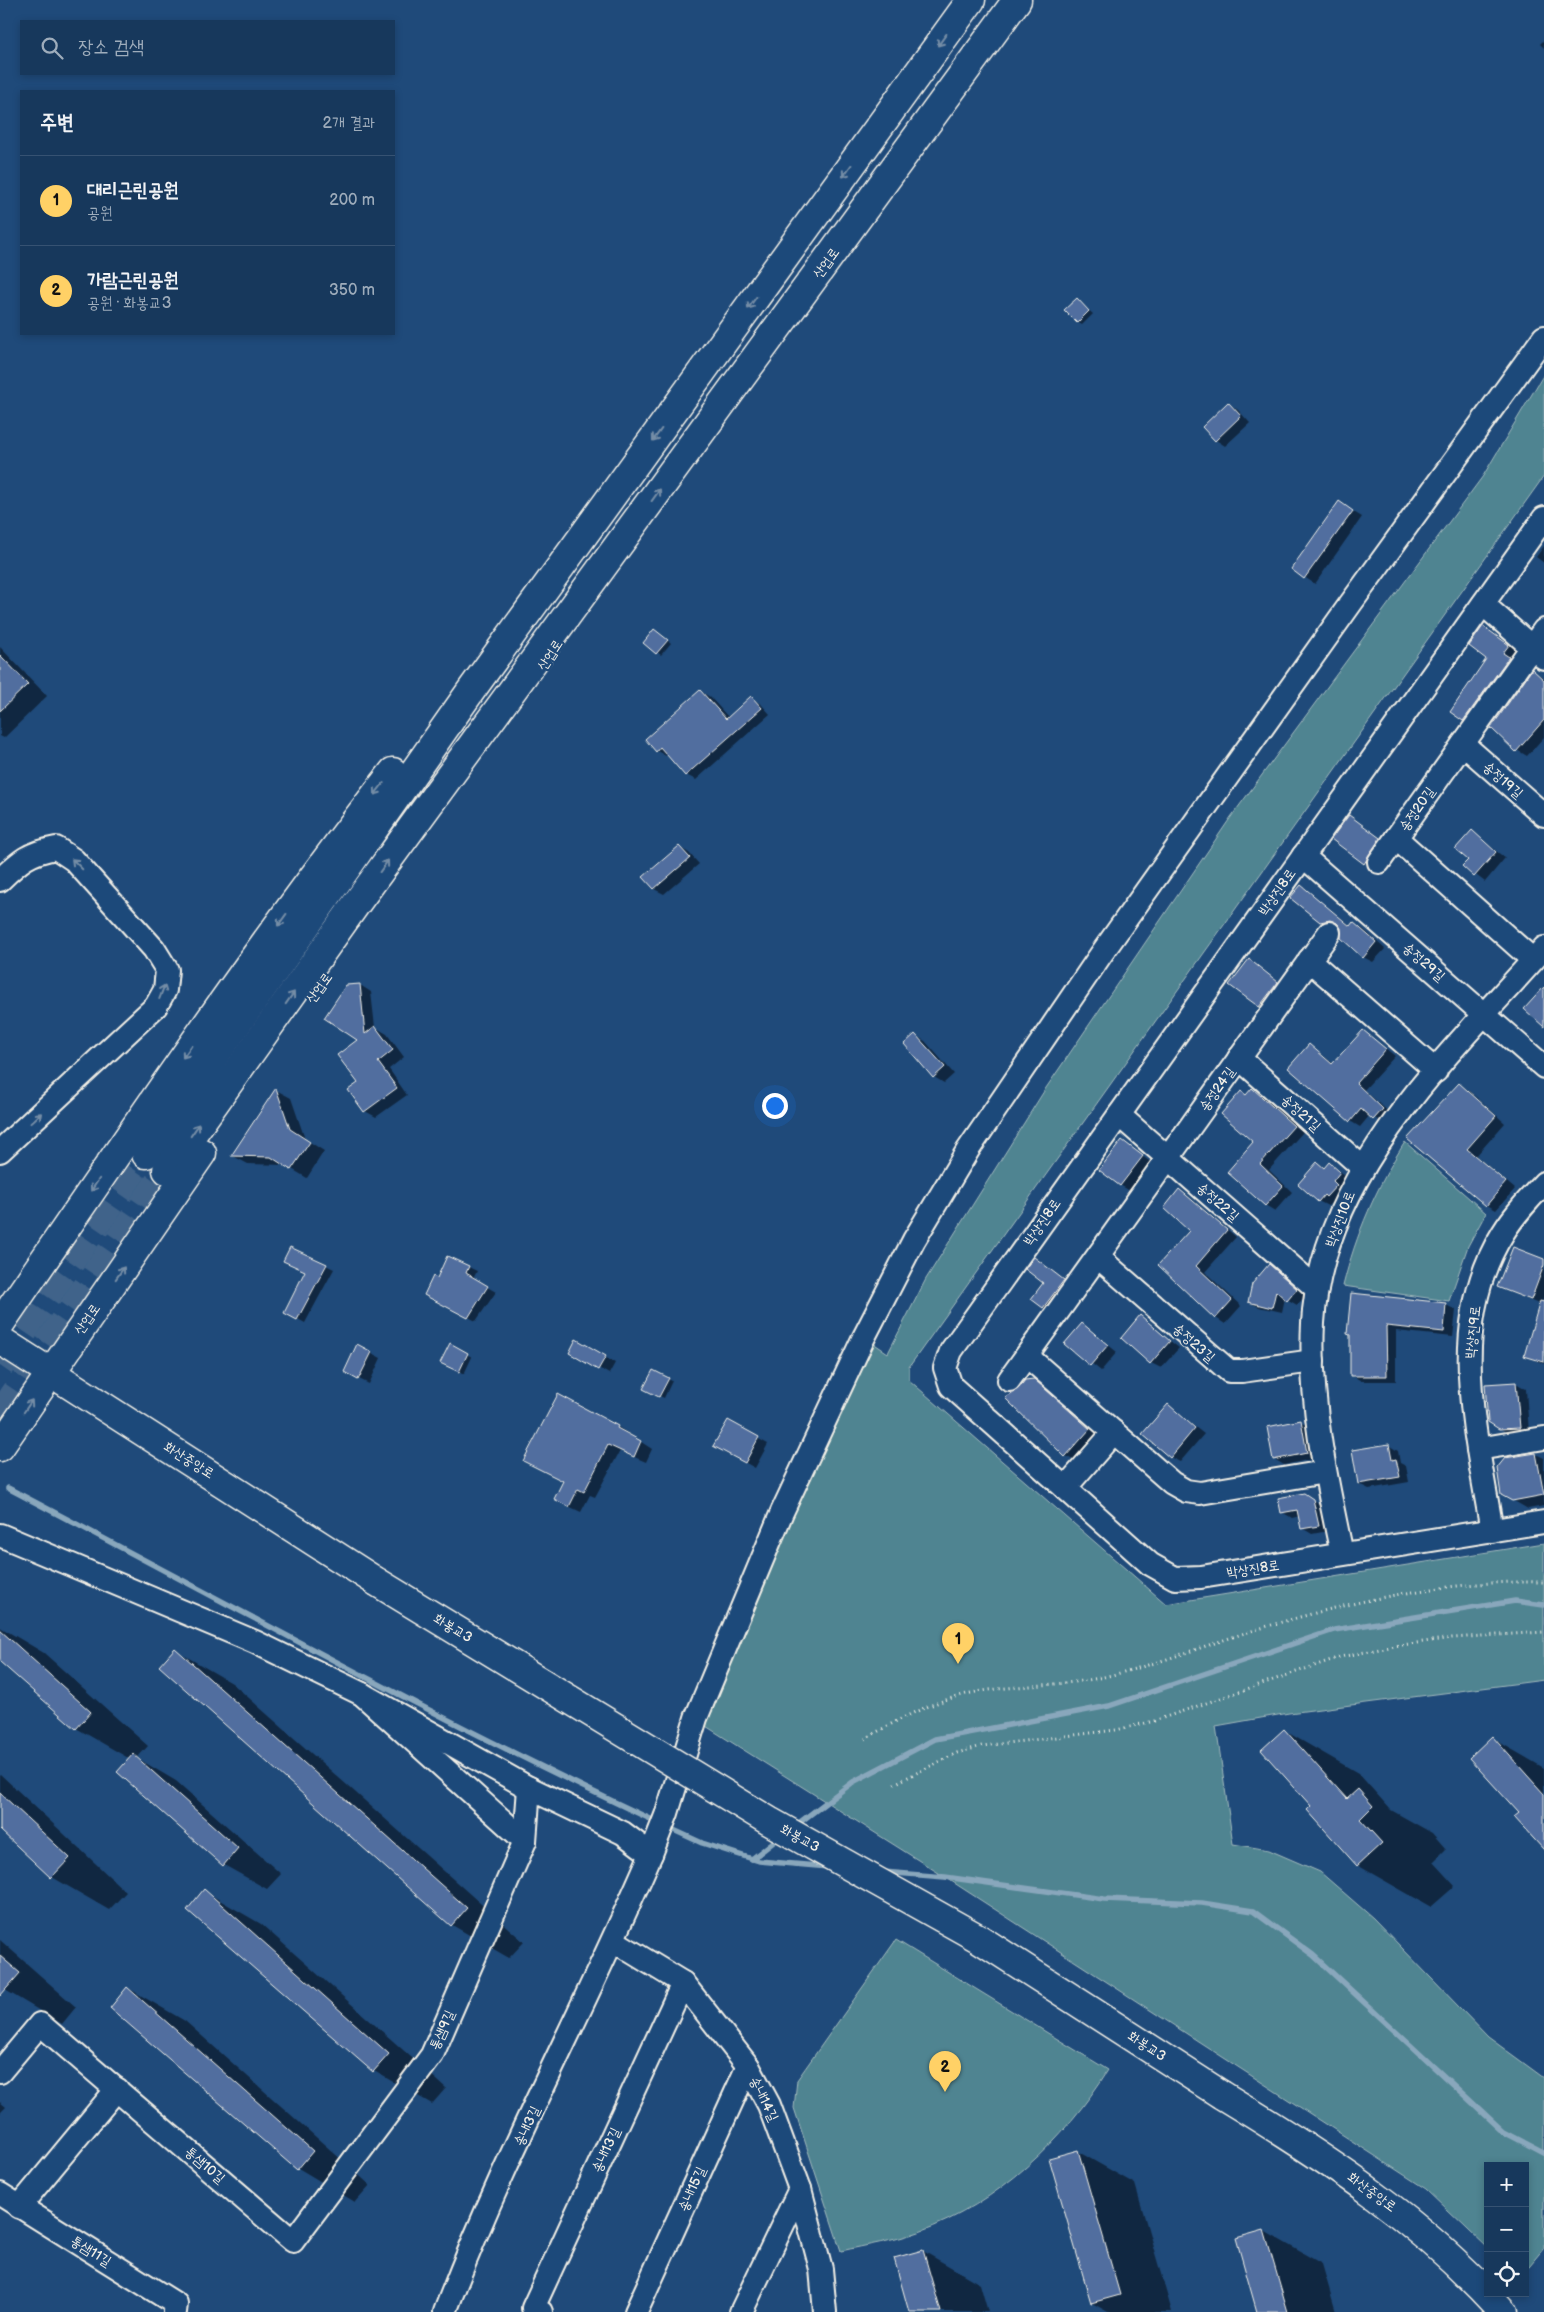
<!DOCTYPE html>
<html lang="ko">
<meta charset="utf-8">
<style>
body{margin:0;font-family:"Balsamiq Sans","Poor Story",sans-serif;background:#203f62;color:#f1f3f6}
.controls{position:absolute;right:15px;bottom:15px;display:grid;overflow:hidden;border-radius:0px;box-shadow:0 2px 8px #0003}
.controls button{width:45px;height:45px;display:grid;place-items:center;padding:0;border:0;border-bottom:1px solid #365272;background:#17385c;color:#f1f3f6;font:25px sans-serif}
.you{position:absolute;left:774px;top:1105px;width:18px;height:18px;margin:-12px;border:4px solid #fff;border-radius:50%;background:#1a73e8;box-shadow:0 0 0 8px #1a73e833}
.badge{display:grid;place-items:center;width:32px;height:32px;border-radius:50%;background:#ffd166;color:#111;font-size:16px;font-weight:700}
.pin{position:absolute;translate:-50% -41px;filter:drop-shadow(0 1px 2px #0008)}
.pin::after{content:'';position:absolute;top:26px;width:18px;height:15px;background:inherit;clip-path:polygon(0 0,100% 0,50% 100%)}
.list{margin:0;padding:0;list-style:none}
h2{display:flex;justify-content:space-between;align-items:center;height:65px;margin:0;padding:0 20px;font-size:21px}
h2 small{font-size:16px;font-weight:400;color:#9eacbb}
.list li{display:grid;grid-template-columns:32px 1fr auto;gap:15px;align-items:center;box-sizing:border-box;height:90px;padding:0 20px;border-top:1px solid #365272}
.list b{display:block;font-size:19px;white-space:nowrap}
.list p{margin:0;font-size:16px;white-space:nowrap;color:#9eacbb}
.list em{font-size:16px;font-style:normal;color:#9eacbb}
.icon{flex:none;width:28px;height:28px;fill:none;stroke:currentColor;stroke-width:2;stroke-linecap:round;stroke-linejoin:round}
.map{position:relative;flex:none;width:1544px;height:2312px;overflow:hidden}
.search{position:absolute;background:#17385c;box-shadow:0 2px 8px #0003;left:20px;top:20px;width:375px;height:55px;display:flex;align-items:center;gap:12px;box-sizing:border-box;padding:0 18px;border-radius:0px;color:#9eacbb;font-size:19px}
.panel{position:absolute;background:#17385c;box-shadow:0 2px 8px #0003;left:20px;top:90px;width:375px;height:245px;border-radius:0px}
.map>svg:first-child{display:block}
.green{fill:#508491;stroke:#a2babc}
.shadow{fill:#0007}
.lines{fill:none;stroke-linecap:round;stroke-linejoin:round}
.stream{stroke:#89a7bc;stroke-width:5.5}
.building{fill:#516e9f;stroke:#f4f1e8}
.major-tunnel{stroke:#3f638a;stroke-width:28;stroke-dasharray:28 14;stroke-linecap:butt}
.minor-casing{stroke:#f4f1e8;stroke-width:26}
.major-casing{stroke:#f4f1e8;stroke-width:31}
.path{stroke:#f4f1e8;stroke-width:3;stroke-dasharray:1 4;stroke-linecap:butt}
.minor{stroke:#1f4a7a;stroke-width:22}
.major{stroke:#1f4a7a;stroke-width:28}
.major-bridge-casing{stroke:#f4f1e8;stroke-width:31;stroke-linecap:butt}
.major-bridge{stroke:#1f4a7a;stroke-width:28}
.oneway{stroke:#748da6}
.labels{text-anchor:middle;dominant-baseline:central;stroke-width:4.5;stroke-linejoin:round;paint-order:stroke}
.street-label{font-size:14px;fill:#f4f1e8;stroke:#1f4a7a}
</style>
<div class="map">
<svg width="1544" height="2312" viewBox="0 0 1544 2312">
<rect width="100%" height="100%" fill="#1f4a7a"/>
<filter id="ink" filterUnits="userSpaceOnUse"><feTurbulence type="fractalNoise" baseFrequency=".02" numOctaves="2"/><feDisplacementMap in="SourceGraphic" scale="10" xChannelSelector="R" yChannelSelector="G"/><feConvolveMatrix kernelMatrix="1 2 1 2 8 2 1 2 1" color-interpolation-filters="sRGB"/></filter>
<g filter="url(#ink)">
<g class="green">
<path d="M1544,374V476L909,1367V1380L1166,1604L1544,1543V1680L1289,1713L1216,1726L1233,1844L1269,1850L1320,1872L1373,1918L1488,2037L1544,2078V2248L1525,2271V2166H1488V2248L1426,2189L945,1877L701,1723L867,1339L888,1353L926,1279L1046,1088L1231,817L1483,476Z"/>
<path d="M1405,1142L1486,1213L1468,1246L1449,1301L1343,1286C1356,1234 1376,1188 1405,1142Z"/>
<path d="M896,1940L1108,2070C1065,2139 998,2204 919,2232C894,2241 867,2245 841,2251L794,2108L797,2080Z"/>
</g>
<g class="shadow">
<path d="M1544,40V48L1540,44Z"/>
<path d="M1077,300L1093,314L1082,325L1077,322Z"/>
<path d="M1229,404L1238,410L1250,423L1225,446L1216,440Z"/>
<path d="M1339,503L1362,517L1315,584L1292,569Z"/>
<path d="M1544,546V563L1536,557Z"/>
<path d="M1484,627L1518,651L1473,726L1452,712L1488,659Z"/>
<path d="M659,633L671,643L661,655L644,643Z"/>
<path d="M0,647L47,696L4,738L0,736Z"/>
<path d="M1533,671L1544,678V737L1527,756L1517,750Z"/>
<path d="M700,691L710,697L729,718L751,698L761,704L770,714L696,780L686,775L668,754L666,756L657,751Z"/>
<path d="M1349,817L1389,845L1374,868L1365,863Z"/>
<path d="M1472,832L1505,858L1485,882L1464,866L1469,860Z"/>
<path d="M679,847L689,853L699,864L664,894L654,889Z"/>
<path d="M1301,887L1351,926L1353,924L1363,929L1385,949L1373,962L1363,957L1340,925L1331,927L1320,921Z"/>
<path d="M1249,961L1287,988L1269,1012L1231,985Z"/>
<path d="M360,985L371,992L375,1027L387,1034L404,1057L389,1069L407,1095L376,1117L365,1111L359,1083Z"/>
<path d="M1363,1031L1395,1056L1364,1090L1392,1115L1384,1124L1370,1115L1360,1127L1350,1121L1309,1045L1334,1064Z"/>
<path d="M916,1036L925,1041L954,1074L944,1083L934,1077Z"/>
<path d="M1459,1084L1468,1090L1505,1123L1476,1156L1515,1189L1496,1210L1487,1205L1409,1139Z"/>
<path d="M276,1090L291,1098L305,1139L324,1151L307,1178L285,1165L248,1164L233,1156Z"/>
<path d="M1252,1090L1262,1095L1303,1132L1269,1170L1292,1192L1275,1211L1265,1205L1255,1142L1241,1092L1247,1096Z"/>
<path d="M1122,1142L1152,1163L1130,1191L1120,1185Z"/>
<path d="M1318,1163L1325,1168L1329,1163L1349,1178L1337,1201L1334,1200L1328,1206L1318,1201Z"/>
<path d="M1180,1191L1189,1197L1236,1237L1205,1272L1241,1306L1225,1324L1216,1318L1160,1265L1190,1231Z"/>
<path d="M291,1248L334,1269L305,1323L285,1312L306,1271Z"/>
<path d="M447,1257L477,1271L473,1279L496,1292L476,1321L433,1299L437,1279Z"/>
<path d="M1034,1259L1073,1286L1053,1312L1043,1307L1045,1283Z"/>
<path d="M1544,1260V1296L1541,1305L1499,1287Z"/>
<path d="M1269,1266L1306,1295L1297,1305L1285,1298L1282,1312L1259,1307L1249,1302Z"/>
<path d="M1352,1294L1446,1305L1456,1310L1453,1337L1396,1331V1381H1361L1352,1375Z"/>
<path d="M1140,1317L1179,1348L1161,1368L1151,1363Z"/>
<path d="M1544,1322V1364L1525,1355Z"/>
<path d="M1082,1324L1117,1352L1101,1371L1066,1343Z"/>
<path d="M577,1341L615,1363L609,1374L570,1352Z"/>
<path d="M450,1345L472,1357L464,1374L442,1362Z"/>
<path d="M358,1346L381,1358L369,1384L355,1377Z"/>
<path d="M668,1379L672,1381L664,1398L649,1391Z"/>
<path d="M1033,1381L1044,1387L1099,1436L1076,1462L1066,1456L1020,1389Z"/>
<path d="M1516,1383L1526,1389L1529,1432L1510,1434L1499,1428Z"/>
<path d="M1168,1406L1204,1434L1180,1462L1170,1457Z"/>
<path d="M1300,1421L1310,1427L1316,1458L1284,1465L1274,1459Z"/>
<path d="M728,1422L768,1444L755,1468L715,1446Z"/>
<path d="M618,1427L652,1449L646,1462L620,1451L595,1497L590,1495L581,1512L566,1505L564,1481Z"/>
<path d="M1388,1445L1398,1451L1400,1463L1406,1466L1409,1482L1369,1489L1359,1484Z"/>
<path d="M1536,1454L1544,1458V1506L1528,1509L1502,1494L1505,1459Z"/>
<path d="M1303,1494L1323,1506L1328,1531L1312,1534L1302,1528L1300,1516L1292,1518L1282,1512Z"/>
<path d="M0,1627L44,1653L148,1746L137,1758L176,1781L281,1874L267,1889L224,1865L130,1759L76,1728L0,1660Z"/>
<path d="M175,1650L232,1683L524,1942L509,1958L452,1925Z"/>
<path d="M1285,1731L1358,1773L1391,1810L1432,1833L1446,1849L1433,1862L1455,1886L1431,1907L1357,1865L1313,1806Z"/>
<path d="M1492,1738L1544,1768V1848Z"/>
<path d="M0,1774L126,1892L109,1910L52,1877L0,1829Z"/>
<path d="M204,1891L261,1924L446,2088L432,2104L374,2071L188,1910Z"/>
<path d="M0,1940L76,2007L62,2024L0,1987Z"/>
<path d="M128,1988L185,2021L370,2185L355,2202L298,2168Z"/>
<path d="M0,2102L6,2107L0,2113Z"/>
<path d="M1077,2151L1135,2184L1172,2312H1108L1092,2303Z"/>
<path d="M1264,2231L1322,2264L1336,2312H1258L1237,2239Z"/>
<path d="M923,2251L980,2284L988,2312H911Z"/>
</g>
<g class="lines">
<g class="stream">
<path d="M8,1488C224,1601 438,1720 659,1823"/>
<path d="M795,1826L853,1782L935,1739L1109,1706L1334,1630L1515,1601L1544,1605"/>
<path d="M667,1827L702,1843L759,1861L829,1867"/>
<path d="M752,1859L781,1836"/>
<path d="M883,1872L945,1877L1104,1899L1202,1903L1253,1911L1313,1955L1504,2132L1544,2153"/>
</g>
</g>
<g class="building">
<path d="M1077,298L1089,311L1077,323L1064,310Z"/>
<path d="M1228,402L1241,416L1215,441L1202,427Z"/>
<path d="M1339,501L1353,511L1304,579L1291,569Z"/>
<path d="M1483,626L1509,645L1503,653L1509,657L1463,721L1450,712L1486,659L1469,646Z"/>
<path d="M654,629L668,640L656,654L643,643Z"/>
<path d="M0,655L28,684L0,711Z"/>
<path d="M1532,669L1544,680V720L1516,752L1491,728Z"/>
<path d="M700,690L726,719L751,696L762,708L685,776L660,747L656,752L645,739Z"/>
<path d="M1349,815L1380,838L1364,864L1331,839Z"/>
<path d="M1472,830L1496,852L1474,877L1462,866L1468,860L1455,849Z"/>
<path d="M679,846L690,858L654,889L643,877Z"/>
<path d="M1301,885L1350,926L1353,922L1376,942L1363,958L1341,938V928L1337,923L1330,920L1320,922L1290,898Z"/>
<path d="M1249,959L1278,982L1259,1007L1229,985Z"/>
<path d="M360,984L365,1034L375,1026L393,1050L378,1062L397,1088L364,1112L348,1090L358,1083L337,1055L357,1040L324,1018L346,985Z"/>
<path d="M1544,987V1027L1524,1009Z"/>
<path d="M1363,1030L1386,1049L1356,1083L1383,1109L1373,1120L1361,1109L1350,1122L1288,1068L1309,1044L1332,1064Z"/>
<path d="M915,1034L945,1067L933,1078L904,1044Z"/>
<path d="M1459,1083L1496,1116L1467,1149L1506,1182L1486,1206L1407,1139Z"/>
<path d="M276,1088L290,1129L310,1142L291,1170L271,1157L231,1156Z"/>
<path d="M1252,1088L1294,1126L1260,1164L1283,1186L1265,1206L1227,1172L1253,1142L1221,1114L1241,1091L1246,1095Z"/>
<path d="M1122,1140L1143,1156L1120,1186L1099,1170Z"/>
<path d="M1317,1162L1324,1168L1329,1162L1340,1172L1333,1181L1337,1185L1326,1197L1324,1195L1318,1202L1298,1184Z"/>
<path d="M1179,1189L1227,1230L1196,1266L1232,1300L1215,1319L1158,1265L1189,1231L1164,1208Z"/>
<path d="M290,1247L327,1264L297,1320L284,1313L305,1271L283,1261Z"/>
<path d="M1513,1247L1544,1259V1265L1531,1300L1497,1287Z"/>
<path d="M447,1256L469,1266L466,1273L488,1286L468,1318L424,1295L433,1276L437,1278Z"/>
<path d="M1034,1257L1064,1280L1043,1308L1031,1299L1043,1283L1025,1269Z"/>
<path d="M1269,1264L1297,1289L1287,1301L1276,1291L1272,1308L1248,1302L1252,1284Z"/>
<path d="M1351,1293L1446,1303L1444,1332L1386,1326L1387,1376H1350V1335L1347,1334Z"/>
<path d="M1540,1301L1544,1302V1362L1524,1356Z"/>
<path d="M1140,1315L1170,1341L1150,1364L1121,1338Z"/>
<path d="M1082,1323L1108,1345L1090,1366L1064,1344Z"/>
<path d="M576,1339L606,1356L598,1370L569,1353Z"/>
<path d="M450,1343L468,1353L459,1372L440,1363Z"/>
<path d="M357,1344L372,1352L358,1380L344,1372Z"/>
<path d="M653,1370L669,1378L659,1397L643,1389Z"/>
<path d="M1034,1379L1090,1429L1065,1457L1005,1398L1019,1388L1025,1380Z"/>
<path d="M1516,1382L1520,1428L1499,1429L1488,1422L1485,1384Z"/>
<path d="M558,1394L618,1426L617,1428L641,1441L634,1457L608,1445L584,1492L578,1489L569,1507L554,1499L563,1481L523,1461Z"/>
<path d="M1168,1404L1195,1428L1170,1458L1142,1434Z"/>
<path d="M728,1420L759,1437L745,1463L713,1446Z"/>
<path d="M1301,1420L1307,1453L1273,1460L1267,1427Z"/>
<path d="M1389,1444L1392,1460L1396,1459L1400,1477L1358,1484L1352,1450Z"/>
<path d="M1536,1453L1544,1495L1512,1501L1501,1495L1497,1468L1505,1458Z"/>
<path d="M1304,1493L1313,1499L1319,1526L1301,1529L1297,1510L1281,1513L1278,1498Z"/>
<path d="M0,1630L91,1712L76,1729L0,1662Z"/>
<path d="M175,1648L467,1908L451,1926L159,1666Z"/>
<path d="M1284,1729L1347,1799L1358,1789L1373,1806L1360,1819L1382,1843L1357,1866L1307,1810L1311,1806L1261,1750Z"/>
<path d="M1492,1736L1544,1794V1850L1514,1817L1519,1813L1469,1758Z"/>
<path d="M133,1754L238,1848L223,1866L117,1772Z"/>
<path d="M0,1793L70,1858L51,1878L0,1830Z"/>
<path d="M204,1889L389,2054L373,2072L187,1910Z"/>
<path d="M0,1956L20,1973L0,1996Z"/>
<path d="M127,1987L313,2151L297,2170L110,2008Z"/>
<path d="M1078,2150L1120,2295L1091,2303L1049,2158Z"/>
<path d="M1264,2230L1288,2312H1257L1236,2238Z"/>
<path d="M923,2250L941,2312H909L894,2258Z"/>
</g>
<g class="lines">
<g class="major-tunnel">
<path d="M0,1366L146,1154"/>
<path d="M0,1414L167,1170"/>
</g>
<g class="minor-casing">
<g id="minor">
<path d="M1544,518L951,1351L945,1368L951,1386L1150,1564L1175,1578L1201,1577L1544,1522"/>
<path d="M1483,604L1544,658"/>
<path d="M1463,744L1544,815"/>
<path d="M1303,856L1544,1067"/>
<path d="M1379,862L1396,838"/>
<path d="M0,880C20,861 28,853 56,848L74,860L154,949L167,970L165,990L156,1006L0,1151"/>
<path d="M1309,960L1436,1071"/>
<path d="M1533,960L1396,838L1544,630"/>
<path d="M1239,1058L1362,1167"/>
<path d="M1119,1115L1317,1289"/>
<path d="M1098,1257L1229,1371H1242L1313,1361"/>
<path d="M1027,1356L1172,1483L1186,1491L1200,1493L1325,1472"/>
<path d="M1009,1380L1329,933"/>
<path d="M1478,1449L1544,1438"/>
<path d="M1065,1488L1114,1432"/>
<path d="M1492,1531C1476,1433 1446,1324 1503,1233C1514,1215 1529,1199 1544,1183"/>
<path d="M0,1535L255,1642L362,1694L525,1841"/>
<path d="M1342,1554C1326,1479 1309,1401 1313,1323C1322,1170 1450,1055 1544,948"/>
<path d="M362,1694L529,1788L623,1833L651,1854C585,2008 504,2156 445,2312"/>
<path d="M651,1854L667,1813L696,1718L782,1512L863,1339L914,1240L968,1150L1102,953L1351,603L1544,337"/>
<path d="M614,1941L683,1983L748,2066L769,2105L800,2189L821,2269L825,2312"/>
<path d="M0,2072L40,2024L293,2241L432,2055L525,1841L529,1788"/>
<path d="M0,2194L176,2304L175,2312"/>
<path d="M19,2207L117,2089"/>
<path d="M541,2312L533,2308L683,1983"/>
<path d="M636,2312L748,2066"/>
<path d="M741,2312L800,2189"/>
</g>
</g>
<g class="major-casing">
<g id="major">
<path d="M146,1154L470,692L971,0"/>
<path d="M167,1170L356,904L1017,0"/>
<path d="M0,1324C128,1138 254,950 393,772"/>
<path d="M0,1340L377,1582"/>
<path d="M0,1447L202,1153"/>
<path d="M1222,2095C1326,2158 1422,2220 1504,2312"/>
</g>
</g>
<g class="path">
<path d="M865,1739C900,1718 935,1700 976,1692C1017,1685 1059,1686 1099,1678C1154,1666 1205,1645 1258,1629C1352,1601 1446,1580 1544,1582"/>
<path d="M894,1784L957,1753L982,1746L1116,1730L1154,1721L1340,1657L1395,1646L1452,1638L1544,1632"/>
</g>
<use href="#minor" class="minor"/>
<use href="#major" class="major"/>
<g class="major-bridge-casing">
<path id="major-bridge" d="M377,1582L769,1821L978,1938L1222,2095"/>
</g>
<use href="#major-bridge" class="major-bridge"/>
</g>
<defs><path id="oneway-shaft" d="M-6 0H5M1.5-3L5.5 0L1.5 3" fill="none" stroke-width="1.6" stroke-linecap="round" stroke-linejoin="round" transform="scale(1.25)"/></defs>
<g class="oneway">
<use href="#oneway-shaft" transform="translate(942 40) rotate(126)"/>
<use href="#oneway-shaft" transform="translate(847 171) rotate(126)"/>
<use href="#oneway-shaft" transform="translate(752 303) rotate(126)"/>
<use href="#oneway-shaft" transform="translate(657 435) rotate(126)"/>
<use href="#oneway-shaft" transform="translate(656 495) rotate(-54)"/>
<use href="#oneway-shaft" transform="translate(379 789) rotate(128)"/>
<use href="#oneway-shaft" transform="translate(77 864) rotate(-135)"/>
<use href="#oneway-shaft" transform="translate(384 866) rotate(-54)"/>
<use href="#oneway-shaft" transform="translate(282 920) rotate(126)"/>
<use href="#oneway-shaft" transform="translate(162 992) rotate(-69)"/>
<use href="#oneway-shaft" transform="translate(290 998) rotate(-55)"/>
<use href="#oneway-shaft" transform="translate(187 1052) rotate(126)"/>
<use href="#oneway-shaft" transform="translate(36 1118) rotate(-43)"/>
<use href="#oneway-shaft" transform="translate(195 1130) rotate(-55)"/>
<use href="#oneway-shaft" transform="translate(95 1185) rotate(124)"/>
<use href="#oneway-shaft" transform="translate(120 1273) rotate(-55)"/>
<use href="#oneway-shaft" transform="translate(28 1406) rotate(-56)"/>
</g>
</g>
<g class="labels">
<g class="street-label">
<text transform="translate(826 263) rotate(-54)">산업로</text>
<text transform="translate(550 655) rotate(-57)">산업로</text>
<text transform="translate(1503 780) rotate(41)">송정19길</text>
<text transform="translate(1417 809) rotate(-55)">송정20길</text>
<text transform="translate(1277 892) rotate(-55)">박상진8로</text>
<text transform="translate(1424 962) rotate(41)">송정29길</text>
<text transform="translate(319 988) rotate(-54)">산업로</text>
<text transform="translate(1217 1089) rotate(-55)">송정24길</text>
<text transform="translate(1301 1113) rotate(42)">송정21길</text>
<text transform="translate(1218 1202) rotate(41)">송정22길</text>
<text transform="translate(1340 1219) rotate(-69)">박상진10로</text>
<text transform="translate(1042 1222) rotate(-55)">박상진8로</text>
<text transform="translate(87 1319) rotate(-55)">산업로</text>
<text transform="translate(1473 1332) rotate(-84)">박상진9로</text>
<text transform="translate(1194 1343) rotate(41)">송정23길</text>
<text transform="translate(189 1460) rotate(32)">화산중앙로</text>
<text transform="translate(1253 1569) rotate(-9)">박상진8로</text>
<text transform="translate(453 1628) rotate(31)">화봉교3</text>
<text transform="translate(800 1838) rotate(29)">화봉교3</text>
<text transform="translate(442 2030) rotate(-66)">통샘9길</text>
<text transform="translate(1147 2046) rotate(33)">화봉교3</text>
<text transform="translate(764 2099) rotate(64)">송내14길</text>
<text transform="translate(527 2126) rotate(-65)">송내3길</text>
<text transform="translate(606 2150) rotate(-65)">송내13길</text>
<text transform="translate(205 2165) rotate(41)">통샘10길</text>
<text transform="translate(692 2189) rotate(-66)">송내15길</text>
<text transform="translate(1372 2192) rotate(36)">화산중앙로</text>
<text transform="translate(91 2251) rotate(32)">통샘11길</text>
</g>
</g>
</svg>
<div class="controls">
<button>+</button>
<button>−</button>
<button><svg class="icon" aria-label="locate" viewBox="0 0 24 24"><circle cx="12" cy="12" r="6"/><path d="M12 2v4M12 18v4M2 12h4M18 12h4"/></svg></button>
</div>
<div class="you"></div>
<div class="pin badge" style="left:958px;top:1664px">1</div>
<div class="pin badge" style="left:945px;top:2092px">2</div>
<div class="search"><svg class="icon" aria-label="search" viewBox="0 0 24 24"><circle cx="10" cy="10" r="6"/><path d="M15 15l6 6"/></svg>장소 검색</div>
<section class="panel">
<h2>주변<small>2개 결과</small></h2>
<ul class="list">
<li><span class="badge">1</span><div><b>대리근린공원</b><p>공원</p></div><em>200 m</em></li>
<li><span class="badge">2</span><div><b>가람근린공원</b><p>공원 · 화봉교3</p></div><em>350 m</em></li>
</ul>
</section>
</div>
